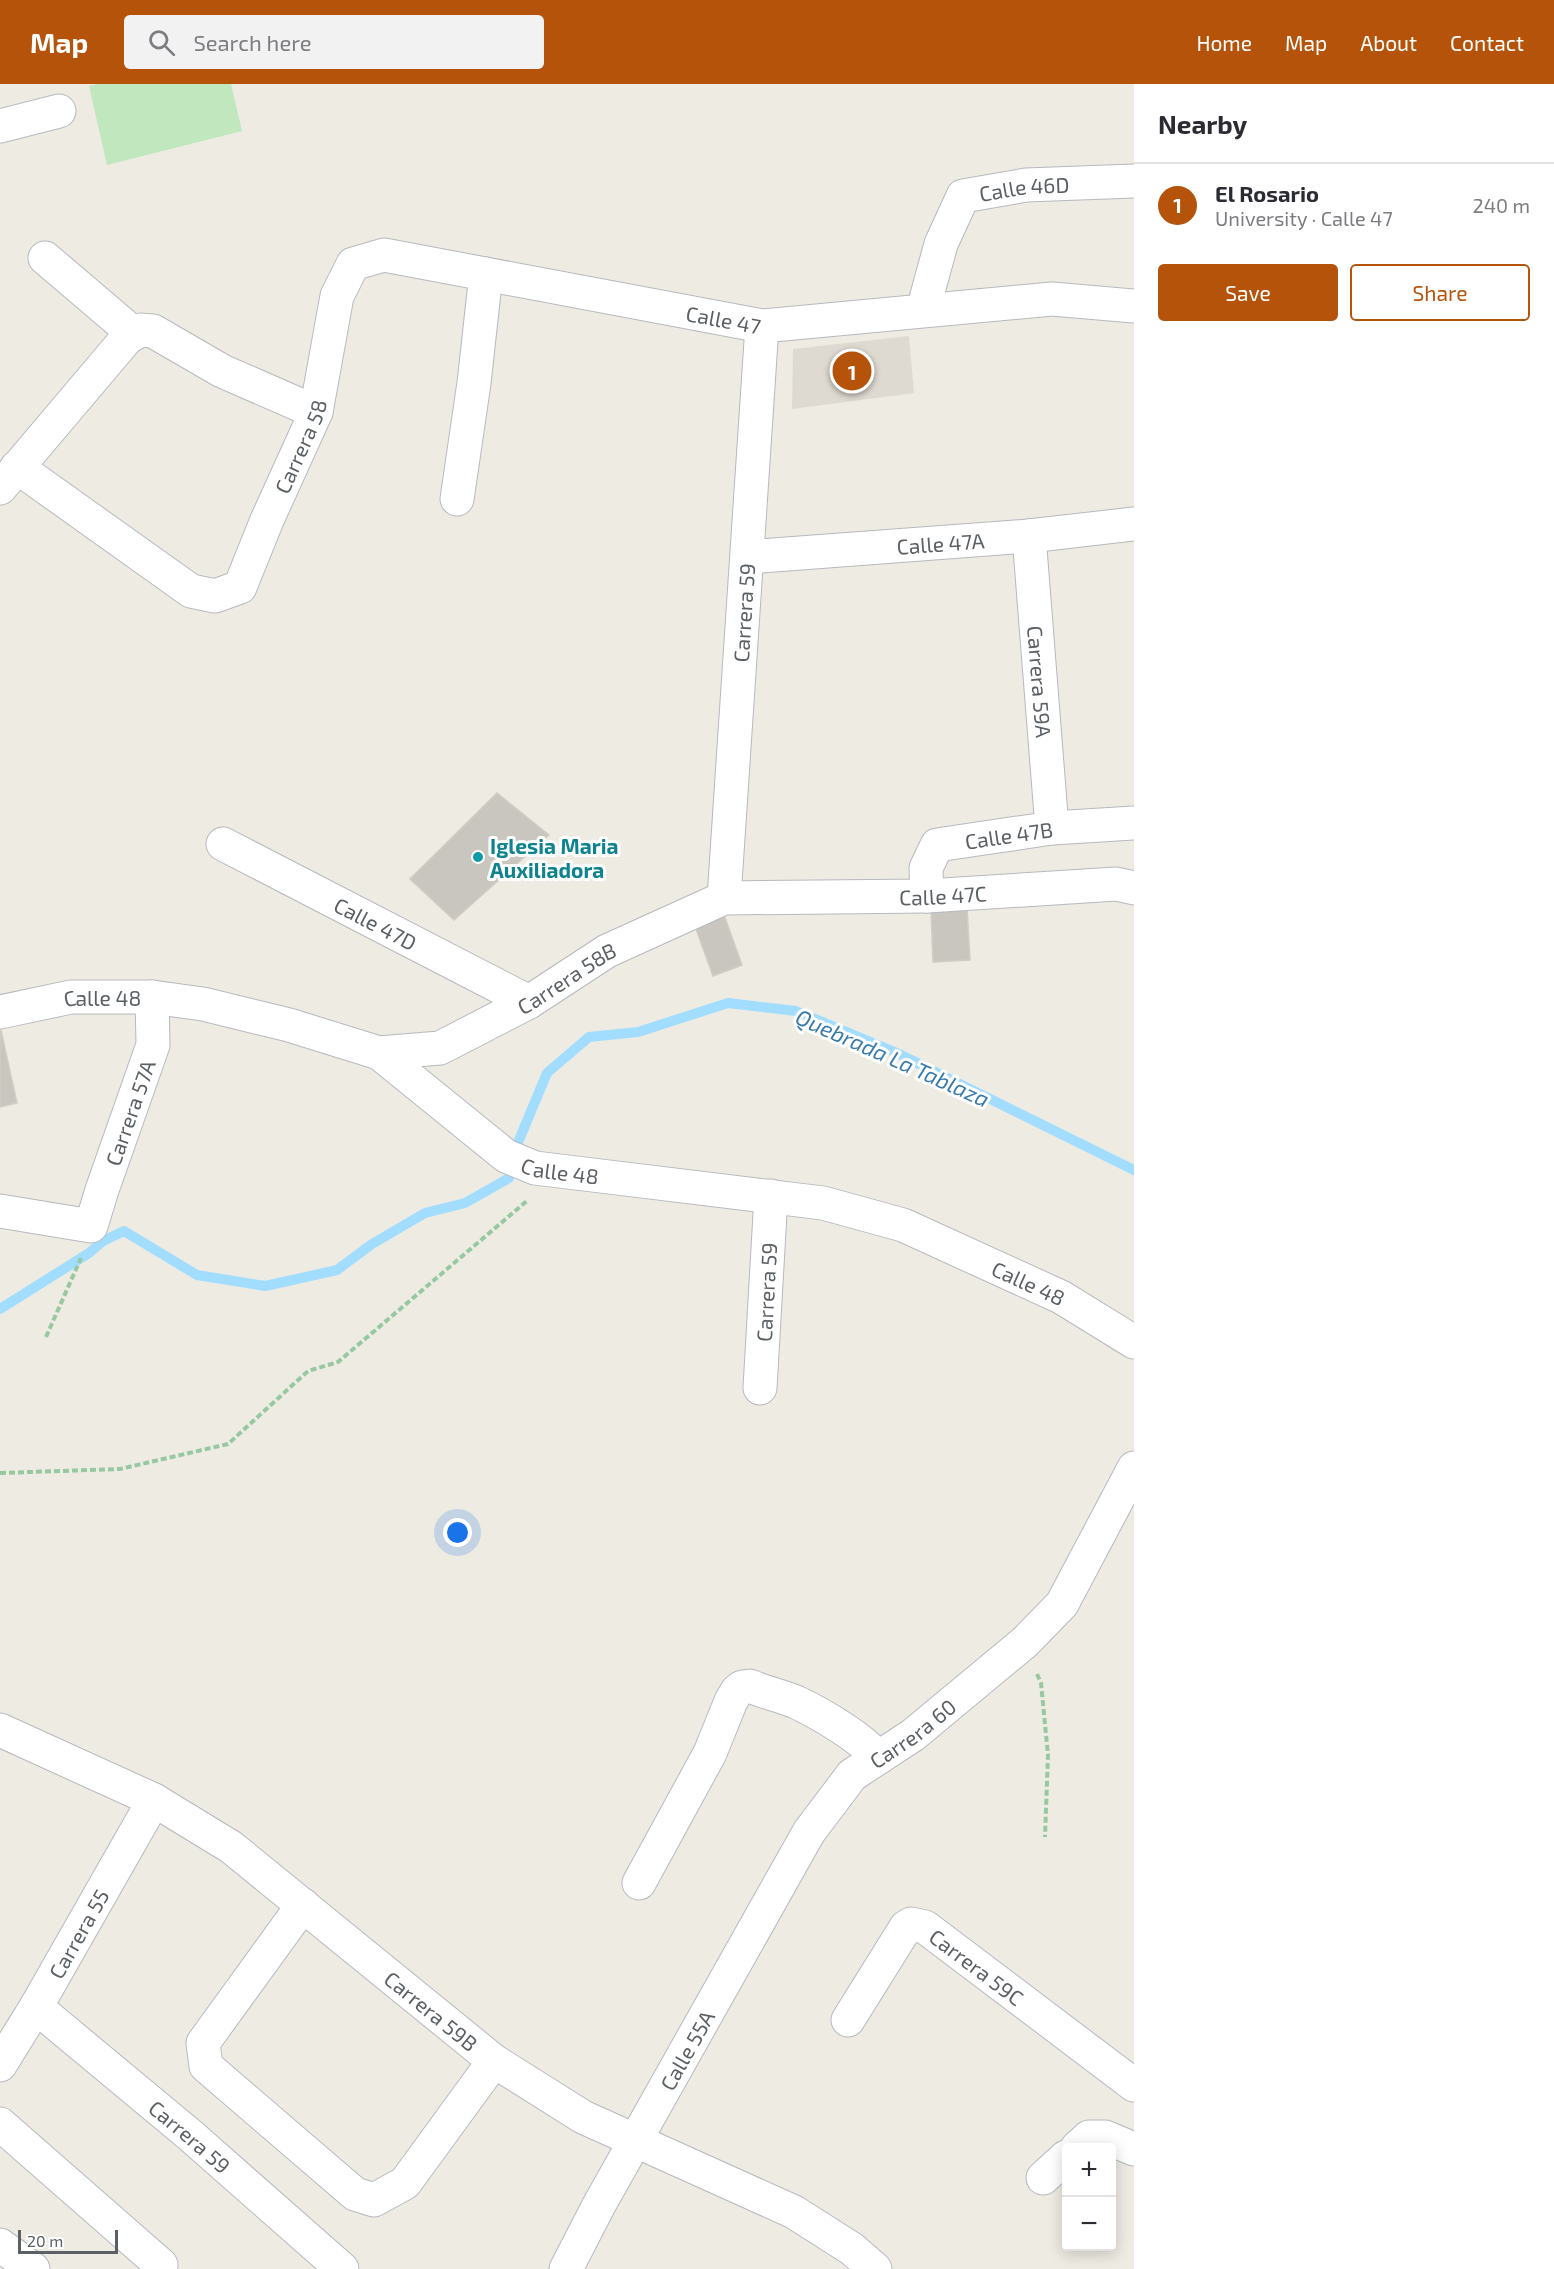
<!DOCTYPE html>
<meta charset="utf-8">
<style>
body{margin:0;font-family:"Exo 2",sans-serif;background:#f2f2f3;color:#2b2b33}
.controls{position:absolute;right:18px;bottom:18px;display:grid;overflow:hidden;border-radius:6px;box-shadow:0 3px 15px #0003}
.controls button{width:54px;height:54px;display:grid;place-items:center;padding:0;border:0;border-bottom:2px solid #e1e1e2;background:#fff;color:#2b2b33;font:30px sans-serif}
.scale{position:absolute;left:18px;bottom:15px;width:100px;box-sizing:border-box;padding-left:6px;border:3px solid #5b6064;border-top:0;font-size:16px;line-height:21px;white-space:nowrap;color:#5b6064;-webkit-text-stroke:4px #fff;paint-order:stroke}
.you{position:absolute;left:458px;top:1449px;width:21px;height:21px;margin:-15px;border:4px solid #fff;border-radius:50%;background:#1a73e8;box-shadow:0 0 0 9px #1a73e833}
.badge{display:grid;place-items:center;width:39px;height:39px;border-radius:50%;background:#b45309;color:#fff;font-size:20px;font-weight:700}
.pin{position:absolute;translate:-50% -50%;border:3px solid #fff;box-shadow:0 2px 6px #0006}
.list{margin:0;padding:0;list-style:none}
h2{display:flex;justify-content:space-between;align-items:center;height:78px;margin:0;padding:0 24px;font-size:26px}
h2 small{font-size:20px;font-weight:400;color:#7c7c81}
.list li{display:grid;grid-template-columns:39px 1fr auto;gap:18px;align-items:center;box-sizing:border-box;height:84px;padding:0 24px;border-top:2px solid #e1e1e2}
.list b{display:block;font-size:22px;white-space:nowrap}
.list p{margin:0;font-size:20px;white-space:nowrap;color:#7c7c81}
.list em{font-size:20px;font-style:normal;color:#7c7c81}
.actions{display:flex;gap:12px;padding:18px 24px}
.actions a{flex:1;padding:14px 0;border:2px solid #b45309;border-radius:6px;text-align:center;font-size:21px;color:#b45309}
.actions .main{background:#b45309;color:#fff}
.icon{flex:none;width:33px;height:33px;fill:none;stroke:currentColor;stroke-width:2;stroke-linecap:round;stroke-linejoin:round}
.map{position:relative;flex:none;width:1134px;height:2185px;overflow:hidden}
header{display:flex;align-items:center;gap:36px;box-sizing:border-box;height:84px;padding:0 30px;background:#b45309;color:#fff}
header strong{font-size:28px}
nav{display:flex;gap:33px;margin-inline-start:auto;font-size:21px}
.search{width:420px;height:54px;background:#f2f2f3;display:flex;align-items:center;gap:15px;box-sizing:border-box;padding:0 21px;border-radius:6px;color:#7c7c81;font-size:22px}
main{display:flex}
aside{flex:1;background:#fff}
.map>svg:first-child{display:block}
.education{fill:#dfdad1}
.green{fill:#c1e7be}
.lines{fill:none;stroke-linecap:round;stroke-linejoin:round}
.stream{stroke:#a2ddff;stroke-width:10}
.building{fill:#c9c6c0;stroke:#d3ccc1;stroke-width:1.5}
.minor-casing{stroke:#b6b9be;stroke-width:35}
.path{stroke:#97c8a2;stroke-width:4;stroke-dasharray:6 3;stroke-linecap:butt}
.minor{stroke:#fff;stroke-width:33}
.culture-dot{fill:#0f9aa8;stroke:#fff;stroke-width:2}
.labels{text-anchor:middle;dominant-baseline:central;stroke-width:6;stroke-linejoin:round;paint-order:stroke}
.street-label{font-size:21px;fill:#5b6064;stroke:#fff}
.culture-label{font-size:21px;font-weight:bold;fill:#0d838f;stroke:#fff;text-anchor:start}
.water-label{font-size:22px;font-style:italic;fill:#397aac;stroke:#fff}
</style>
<header>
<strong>Map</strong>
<div class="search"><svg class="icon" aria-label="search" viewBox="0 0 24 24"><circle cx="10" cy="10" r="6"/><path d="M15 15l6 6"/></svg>Search here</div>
<nav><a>Home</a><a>Map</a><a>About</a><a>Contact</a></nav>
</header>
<main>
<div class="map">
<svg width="1134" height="2185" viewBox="0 0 1134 2185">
<rect width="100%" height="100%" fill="#eeebe3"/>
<path class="education" d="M909,252L914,309L792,325L793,265Z"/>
<path class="green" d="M98,0H231L242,47L107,81L89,2Z"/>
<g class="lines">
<path class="stream" d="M0,1225L89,1169L103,1157L124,1147L197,1191L265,1202L337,1186L372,1160L425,1129L465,1119L509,1094L519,1056L547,989L589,953L638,948L728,919L796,927L897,969L1134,1086"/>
</g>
<g class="building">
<path d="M497,709L549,751L454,836L410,795Z"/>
<path d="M967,824L970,876L933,878L931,826Z"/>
<path d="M724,831L742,881L713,892L695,842Z"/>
<path d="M0,942L17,1019L0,1023Z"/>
</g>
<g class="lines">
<g class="minor-casing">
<g id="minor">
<path d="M0,42L59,27"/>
<path d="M45,174L133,249"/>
<path id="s1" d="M923,226L941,160L963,112L1026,101L1134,97"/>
<path id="s2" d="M17,383L191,507L215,512L240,503L267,436L316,328L337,212L353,180L384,171L762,242L1052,215L1134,222"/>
<path d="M0,404L127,254L140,246L153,247L222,287L316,328"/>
<path d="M457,415L474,299L486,190"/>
<path id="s3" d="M1029,452L1052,744"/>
<path id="s4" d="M747,473L1029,452L1134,440"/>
<path id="s5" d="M223,760L529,918"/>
<path id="s6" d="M927,812L926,784L937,761L1052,744L1134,739"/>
<path id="s7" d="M724,814L762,242"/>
<path id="s8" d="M0,928L71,913H152L203,920L289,941L379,969L506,1072L535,1084L823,1119L903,1141L1061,1213L1134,1258"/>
<path id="s9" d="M379,969L440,964L529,918L607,867L724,814L927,812L1116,800L1134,804"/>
<path id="s10" d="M0,1127L91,1142L102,1106L153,961L152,913"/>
<path id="s11" d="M760,1304L771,1112"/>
<path id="s12" d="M0,1646L154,1716L231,1763L494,1977L583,2033L794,2128L852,2165L875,2185"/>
<path d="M639,1799L710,1669L731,1617L737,1607L742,1603L750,1602C765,1609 783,1612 798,1619C821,1630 862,1654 878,1674"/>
<path d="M303,1821L203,1959L206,1982L355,2110L374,2116L405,2099L494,1977"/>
<path id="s13" d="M36,1923L190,2051L342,2185"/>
<path id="s14" d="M848,1936L906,1843L911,1840L925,1843L1134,2001"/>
<path id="s15" d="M0,1981L36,1923L154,1716"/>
<path d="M0,2040L161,2181"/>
<path d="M1077,2064L1089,2053H1105L1134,2065"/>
<path d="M1043,2094L1066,2073"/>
<path d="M0,2161L33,2185"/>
<path id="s16" d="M566,2185L599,2121L809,1748L852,1691L913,1651L1025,1558L1062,1520L1134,1384"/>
</g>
</g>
<g class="path">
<path d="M46,1253L81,1174"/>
<path d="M0,1389L120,1385L228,1360L308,1287L338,1278L528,1116"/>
<path d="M1037,1590L1041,1599L1048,1671L1045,1753"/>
</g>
<use href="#minor" class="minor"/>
</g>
<circle class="culture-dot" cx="478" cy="773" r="6"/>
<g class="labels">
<g class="street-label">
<text stroke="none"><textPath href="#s1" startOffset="183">Calle 46D</textPath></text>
<text stroke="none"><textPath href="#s2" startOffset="987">Calle 47</textPath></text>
<text stroke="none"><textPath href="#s2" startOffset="418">Carrera 58</textPath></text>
<text stroke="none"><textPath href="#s4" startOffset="194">Calle 47A</textPath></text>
<text stroke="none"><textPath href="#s7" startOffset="286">Carrera 59</textPath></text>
<text stroke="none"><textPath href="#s3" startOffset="146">Carrera 59A</textPath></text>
<text stroke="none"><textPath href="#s6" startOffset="126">Calle 47B</textPath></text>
<text stroke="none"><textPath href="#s9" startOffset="602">Calle 47C</textPath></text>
<text stroke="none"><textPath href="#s5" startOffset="172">Calle 47D</textPath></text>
<text stroke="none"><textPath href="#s9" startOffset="206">Carrera 58B</textPath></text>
<text stroke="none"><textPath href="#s8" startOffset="104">Calle 48</textPath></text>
<text stroke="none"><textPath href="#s10" startOffset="212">Carrera 57A</textPath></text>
<text stroke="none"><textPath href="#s8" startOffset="608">Calle 48</textPath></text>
<text stroke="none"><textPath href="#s8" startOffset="1094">Calle 48</textPath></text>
<text stroke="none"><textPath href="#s11" startOffset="96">Carrera 59</textPath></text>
<text stroke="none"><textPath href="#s16" startOffset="645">Carrera 60</textPath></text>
<text stroke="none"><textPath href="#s15" startOffset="153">Carrera 55</textPath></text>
<text stroke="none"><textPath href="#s14" startOffset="195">Carrera 59C</textPath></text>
<text stroke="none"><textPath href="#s12" startOffset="518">Carrera 59B</textPath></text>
<text stroke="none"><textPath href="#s16" startOffset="250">Calle 55A</textPath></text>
<text stroke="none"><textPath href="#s13" startOffset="201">Carrera 59</textPath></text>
</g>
<g class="culture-label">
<text x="490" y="761">Iglesia Maria<tspan x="490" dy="24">Auxiliadora</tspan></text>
</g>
<g class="water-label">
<text transform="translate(893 973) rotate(24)">Quebrada La Tablaza</text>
</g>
</g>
</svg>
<div class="controls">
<button>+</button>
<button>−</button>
</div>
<div class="scale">20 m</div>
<div class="you"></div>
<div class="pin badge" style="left:852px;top:287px">1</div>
</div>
<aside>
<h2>Nearby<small></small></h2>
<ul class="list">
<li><span class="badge">1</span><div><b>El Rosario</b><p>University · Calle 47</p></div><em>240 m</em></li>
</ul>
<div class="actions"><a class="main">Save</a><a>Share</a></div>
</aside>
</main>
